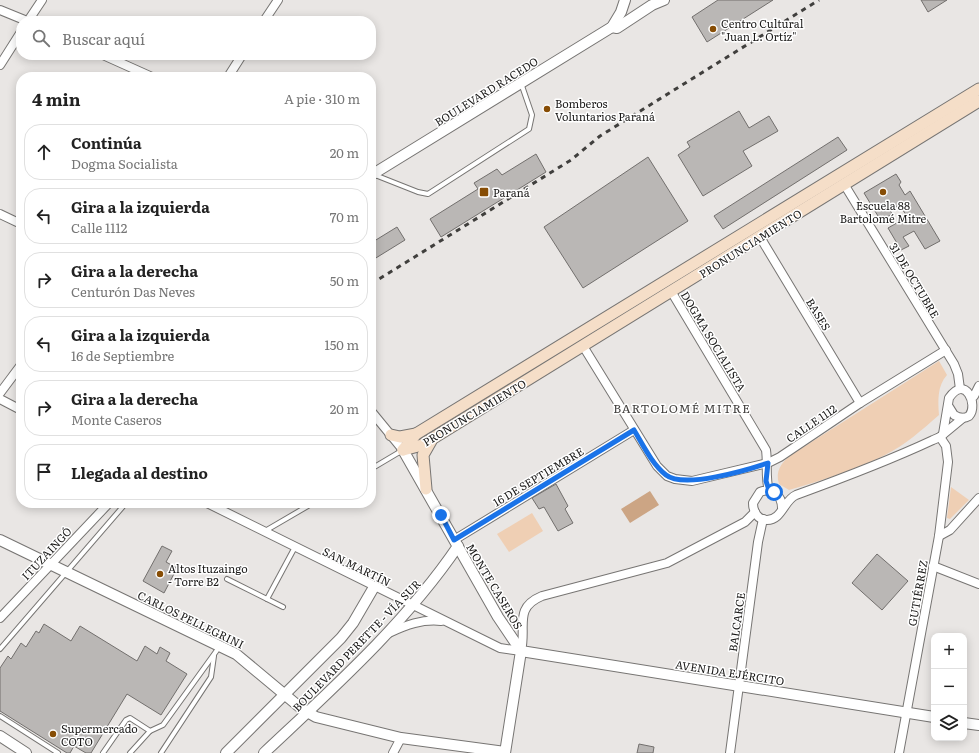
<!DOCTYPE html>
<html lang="es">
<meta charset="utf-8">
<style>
body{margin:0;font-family:Literata,serif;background:#f2f2f2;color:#222}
.controls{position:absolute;right:12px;bottom:12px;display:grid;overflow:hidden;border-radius:8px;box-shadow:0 2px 10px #0003}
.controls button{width:36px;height:36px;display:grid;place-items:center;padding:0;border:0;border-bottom:1px solid #e0e0e0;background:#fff;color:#222;font:20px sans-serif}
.stop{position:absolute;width:12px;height:12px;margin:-9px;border:3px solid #1a73e8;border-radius:50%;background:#fff}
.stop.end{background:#1a73e8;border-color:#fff;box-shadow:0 1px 4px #0008}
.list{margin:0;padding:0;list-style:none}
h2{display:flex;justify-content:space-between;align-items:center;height:52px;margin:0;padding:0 16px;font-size:17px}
h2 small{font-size:13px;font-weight:400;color:#767676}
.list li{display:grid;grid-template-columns:26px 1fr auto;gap:12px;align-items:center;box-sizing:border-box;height:56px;margin:0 8px 8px;padding:0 8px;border:1px solid #e0e0e0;border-radius:16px}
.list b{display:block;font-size:15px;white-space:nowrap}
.list p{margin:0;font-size:13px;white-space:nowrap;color:#767676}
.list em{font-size:13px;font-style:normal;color:#767676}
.icon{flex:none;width:22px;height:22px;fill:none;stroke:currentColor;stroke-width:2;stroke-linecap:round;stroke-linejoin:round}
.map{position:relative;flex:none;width:979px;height:753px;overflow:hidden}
.search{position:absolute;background:#fff;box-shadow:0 2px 10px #0003;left:16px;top:16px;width:360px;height:44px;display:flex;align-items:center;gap:10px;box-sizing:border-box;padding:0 14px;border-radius:16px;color:#767676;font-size:15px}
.panel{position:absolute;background:#fff;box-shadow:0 2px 10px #0003;left:16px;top:72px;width:360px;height:436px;border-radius:16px}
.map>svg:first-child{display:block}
.green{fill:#efcfb4}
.water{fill:#cca584}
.building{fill:#bab7b5;stroke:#726f6d}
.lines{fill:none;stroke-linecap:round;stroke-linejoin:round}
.service-casing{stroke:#777573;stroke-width:6}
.minor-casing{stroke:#777573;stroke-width:10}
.tertiary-casing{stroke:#777573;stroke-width:12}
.secondary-casing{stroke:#777573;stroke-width:13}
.service{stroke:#fff;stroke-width:4}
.minor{stroke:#fff;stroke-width:8}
.tertiary{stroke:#fff;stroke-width:10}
.secondary{stroke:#f5dec8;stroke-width:11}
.rail{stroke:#403f3d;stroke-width:3;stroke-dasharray:5 5;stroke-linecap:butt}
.route{stroke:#1a73e8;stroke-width:5}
.poi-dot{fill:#874d05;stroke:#fff;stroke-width:1.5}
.labels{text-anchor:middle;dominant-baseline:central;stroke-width:3;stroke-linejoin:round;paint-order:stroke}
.poi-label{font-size:11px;fill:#1a1918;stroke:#fff;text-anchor:start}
.street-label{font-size:11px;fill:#1a1918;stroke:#fff}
.neighbourhood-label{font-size:12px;letter-spacing:1px;fill:#444240;stroke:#fff}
</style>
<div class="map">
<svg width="979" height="753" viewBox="0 0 979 753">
<rect width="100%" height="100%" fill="#e9e6e4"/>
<g class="green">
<path d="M939,361L947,375C937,386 938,401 939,415C922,430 905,445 885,455C857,469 820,481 789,490L779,484C775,471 781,463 791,455Z"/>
<path d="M951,487L969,500L950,519L947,518Z"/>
<path d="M532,513L543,531L509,552L497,534Z"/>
</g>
<path class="water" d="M650,491L659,505L630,523L621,509Z"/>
<g class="building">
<path d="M718,0H773L707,42L692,17Z"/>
<path d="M921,0H947L928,12Z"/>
<path d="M739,111L749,128L769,116L778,131L743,151L752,166L703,196L678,155L690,147L687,142Z"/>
<path d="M838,137L847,150L723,229L714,216Z"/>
<path d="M536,154L546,172L441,237L430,219L478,189L474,183L497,169L502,175Z"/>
<path d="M648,157L688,221L583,288L544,227Z"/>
<path d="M896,174L901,182L899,185L905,195L910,191L940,241L925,249L914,231L903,237L909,246L901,250L888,228L907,217L900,205L890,210L892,214L881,221L864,193Z"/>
<path d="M397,227L405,240L371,261V243Z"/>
<path d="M556,484L568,506L565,509L573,523L558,531L544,507L539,509L532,498Z"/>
<path d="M162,546L172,551L166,562L177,568L164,593L143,581Z"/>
<path d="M877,554L908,581L882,610L852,583Z"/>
<path d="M44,624L71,641L80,626L137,661L145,646L157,654L160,647L170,653L166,661L187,674L161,715L127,694L91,753H86L74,746L70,753H67L0,711V668L8,656L11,659L21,643L26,647L36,631L39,633Z"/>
<path d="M639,744L654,747L653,753H637Z"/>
</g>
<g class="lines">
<g class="service-casing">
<g id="service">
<path d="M375,175L418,192L428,194L529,129L532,115L521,83"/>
<path d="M371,469L403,450"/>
<path d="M265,531L313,503"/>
<path d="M227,579L283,607"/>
<path d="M267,599L295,547"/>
<path d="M0,649L126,503"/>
<path d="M0,716L58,753"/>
<path d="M103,753L126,720L130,718L150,731"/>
<path d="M130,753L150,731L163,725L220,646"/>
<path d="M161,753L211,677L214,656"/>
</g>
</g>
<g class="minor-casing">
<g id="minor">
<path d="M0,10L27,21"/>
<path d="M28,21L42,0"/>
<path d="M264,21L278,0"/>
<path d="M103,55L152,77"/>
<path d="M0,65L21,32"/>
<path d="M228,77L242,55"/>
<path d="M844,184L954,364L958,374L960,389"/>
<path d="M0,214L21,224"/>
<path d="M760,237L860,403"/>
<path d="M671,291L766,450C768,464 765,477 769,491"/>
<path d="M583,346L657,466L667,476L675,479L692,481L768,463L780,457L860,403L946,350"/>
<path d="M0,393L21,365"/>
<path d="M974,396L979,386"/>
<path d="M0,399L21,410"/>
<path d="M371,411L403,450"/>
<path d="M943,434L949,398C965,374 979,405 969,416C964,419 959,418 954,415L949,407"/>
<path d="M207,503L500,648L521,651C527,627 513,608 542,596L667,563L745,522L755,512"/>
<path d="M782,508C782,496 773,487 760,492L753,503C753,512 758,520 767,520C782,520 784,500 796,495C843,478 888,461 933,440L940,437L963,418"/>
<path d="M939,536L950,530L979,498"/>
<path d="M454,540L634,430"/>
<path d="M933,566L979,584"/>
<path d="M0,618L109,503"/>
<path d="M389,633C406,625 422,619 441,621"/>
<path d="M393,753L401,738"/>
<path d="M730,753L758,542L763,519"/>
<path d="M899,753L939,536L948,462L946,446L940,437"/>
</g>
</g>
<g class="tertiary-casing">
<g id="tertiary">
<path d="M612,27L617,28L652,5L664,0"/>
<path d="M373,174L612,27L621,12L625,0"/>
<path d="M403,450L498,617L521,651"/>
<path d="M0,540L236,654L302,709L316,717L401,738L505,752"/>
<path d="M521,651L934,717"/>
<path d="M964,723L979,725"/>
<path d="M0,736L26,753"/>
<path d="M226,753L341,638L353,623L374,587"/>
<path d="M264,753C332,689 405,624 458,546"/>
<path d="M505,753L521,651"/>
</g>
</g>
<g class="secondary-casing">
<g id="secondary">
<path d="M391,435L400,437L416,434"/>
<path d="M403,450L416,434L979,89"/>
<path d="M403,450L422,445L979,101"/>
<path d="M426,489L423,455L431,441"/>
</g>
</g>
<use href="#service" class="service"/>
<use href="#minor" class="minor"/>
<use href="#tertiary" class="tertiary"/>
<use href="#secondary" class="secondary"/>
<path class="rail" d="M371,284L571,160L600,136L819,0"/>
</g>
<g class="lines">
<path class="route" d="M441,515L454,540L634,430C643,445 652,464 666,475C684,489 747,470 768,463L766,481L769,490L774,492"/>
</g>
<g class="poi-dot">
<circle cx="713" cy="29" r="4"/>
<circle cx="547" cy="109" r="4"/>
<rect x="479" y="187" width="10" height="10" rx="2"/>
<circle cx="883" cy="192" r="4"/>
<circle cx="160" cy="574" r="4"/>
<circle cx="53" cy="734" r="4"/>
</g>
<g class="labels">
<g class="poi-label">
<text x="721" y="23">Centro Cultural<tspan x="721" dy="13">"Juan L. Ortíz"</tspan></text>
<text x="555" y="103">Bomberos<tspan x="555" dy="13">Voluntarios Paraná</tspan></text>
<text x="493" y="192">Paraná</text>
<text x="883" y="205" text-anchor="middle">Escuela 88<tspan x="883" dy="13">Bartolomé Mitre</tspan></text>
<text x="168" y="568">Altos Ituzaingo<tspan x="168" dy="13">- Torre B2</tspan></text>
<text x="61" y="728">Supermercado<tspan x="61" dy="13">COTO</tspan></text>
</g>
<g class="street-label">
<text transform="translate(486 91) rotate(-32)">BOULEVARD RACEDO</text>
<text transform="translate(750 243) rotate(-32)">PRONUNCIAMIENTO</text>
<text transform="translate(915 280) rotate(59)">31 DE OCTUBRE</text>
<text transform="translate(819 314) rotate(59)">BASES</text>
<text transform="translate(714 341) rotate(59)">DOGMA SOCIALISTA</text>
<text transform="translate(474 412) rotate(-31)">PRONUNCIAMIENTO</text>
<text transform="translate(811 423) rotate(-34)">CALLE 1112</text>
<text transform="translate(538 476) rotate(-31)">16 DE SEPTIEMBRE</text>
<text transform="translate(46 553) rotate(-47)">ITUZAINGÓ</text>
<text transform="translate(357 566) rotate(26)">SAN MARTÍN</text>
<text transform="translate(495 586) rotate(59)">MONTE CASEROS</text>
<text transform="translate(917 593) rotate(-80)">GUTIÉRREZ</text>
<text transform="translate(191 619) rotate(26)">CARLOS PELLEGRINI</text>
<text transform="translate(736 622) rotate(-82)">BALCARCE</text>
<text transform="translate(356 645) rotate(-46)">BOULEVARD PERETTE - VÍA SUR</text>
<text transform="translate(730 672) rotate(9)">AVENIDA EJÉRCITO</text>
</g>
<g class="neighbourhood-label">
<text x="682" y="408">BARTOLOMÉ MITRE</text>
</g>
</g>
</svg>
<div class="controls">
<button>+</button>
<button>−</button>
<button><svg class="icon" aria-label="layers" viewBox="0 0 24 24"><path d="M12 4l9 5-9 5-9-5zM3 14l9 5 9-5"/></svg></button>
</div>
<div class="stop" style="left:774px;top:492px"></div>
<div class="stop end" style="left:441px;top:515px"></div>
<div class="search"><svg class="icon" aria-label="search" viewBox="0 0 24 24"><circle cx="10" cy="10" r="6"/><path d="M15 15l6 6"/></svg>Buscar aquí</div>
<section class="panel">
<h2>4 min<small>A pie · 310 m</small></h2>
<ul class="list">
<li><svg class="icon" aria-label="ahead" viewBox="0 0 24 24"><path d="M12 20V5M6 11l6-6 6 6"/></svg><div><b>Continúa</b><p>Dogma Socialista</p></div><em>20 m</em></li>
<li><svg class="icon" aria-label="left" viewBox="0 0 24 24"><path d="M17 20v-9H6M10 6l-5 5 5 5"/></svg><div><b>Gira a la izquierda</b><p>Calle 1112</p></div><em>70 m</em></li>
<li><svg class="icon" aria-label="right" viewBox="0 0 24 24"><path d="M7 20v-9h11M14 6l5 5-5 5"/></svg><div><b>Gira a la derecha</b><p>Centurón Das Neves</p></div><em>50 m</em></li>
<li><svg class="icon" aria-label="left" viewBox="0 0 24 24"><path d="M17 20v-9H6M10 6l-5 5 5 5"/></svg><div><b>Gira a la izquierda</b><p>16 de Septiembre</p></div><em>150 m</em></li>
<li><svg class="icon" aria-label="right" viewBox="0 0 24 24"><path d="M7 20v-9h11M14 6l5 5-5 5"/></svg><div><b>Gira a la derecha</b><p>Monte Caseros</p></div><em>20 m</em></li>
<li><svg class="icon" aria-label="arrive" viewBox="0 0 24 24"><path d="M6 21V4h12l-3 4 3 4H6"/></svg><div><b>Llegada al destino</b></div></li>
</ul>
</section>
</div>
